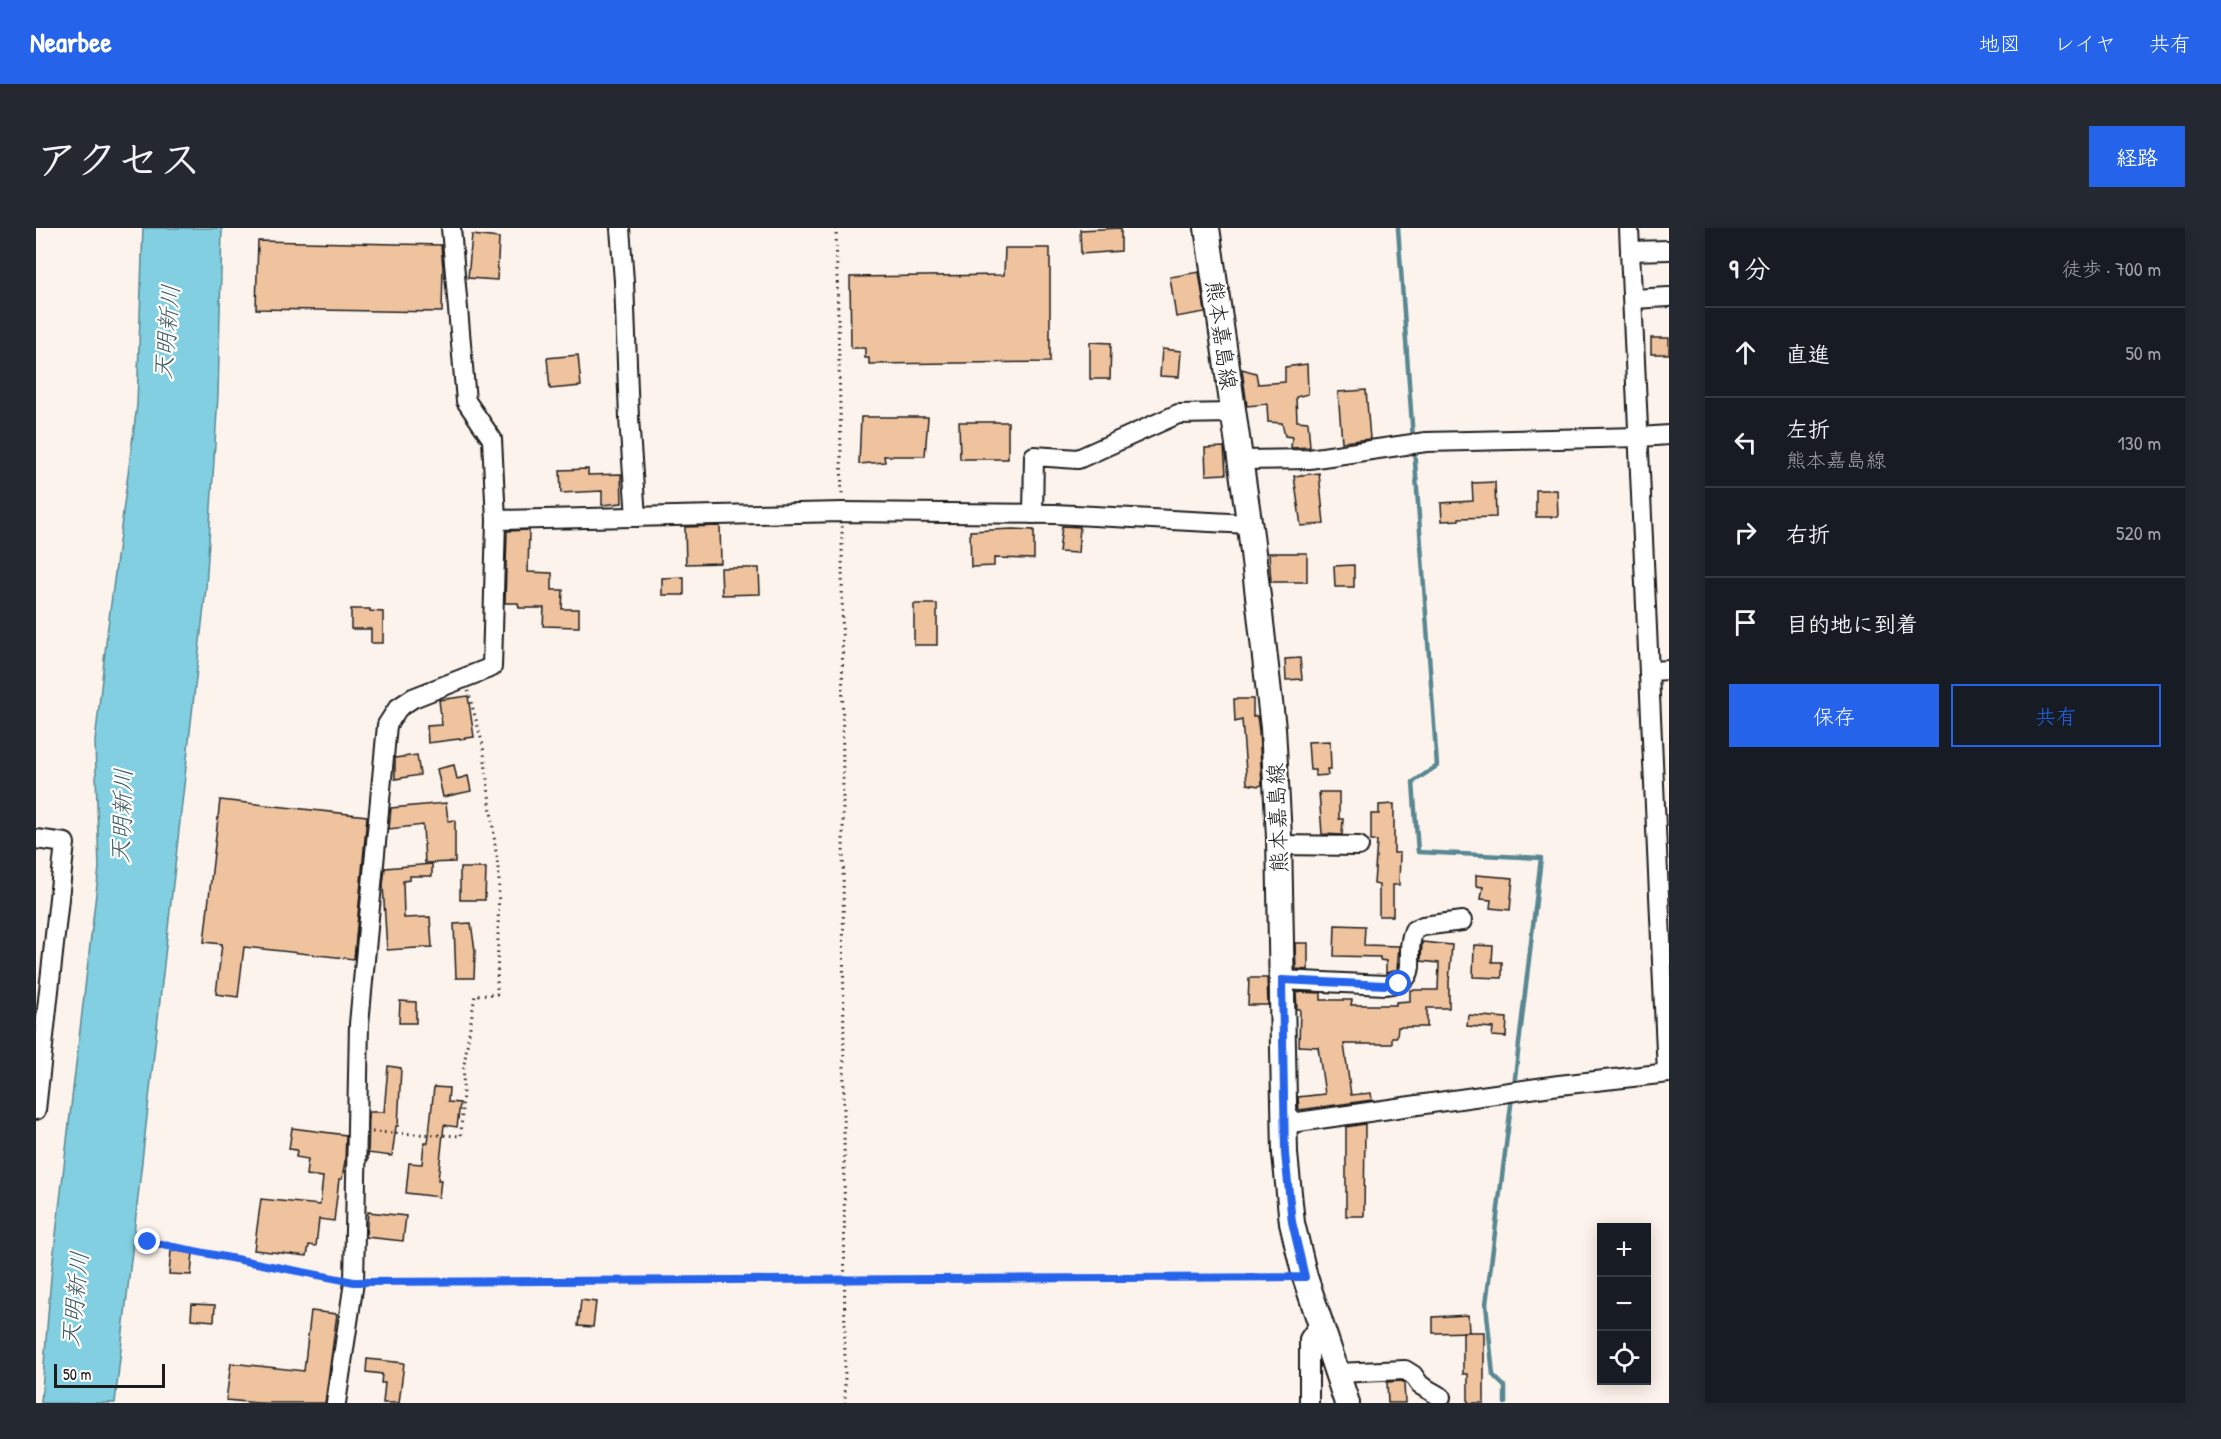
<!DOCTYPE html>
<html lang="ja">
<meta charset="utf-8">
<style>
body{margin:0;font-family:"Patrick Hand","Klee One",sans-serif;background:#242831;color:#f1f3f6}
.controls{position:absolute;right:18px;bottom:18px;display:grid;overflow:hidden;border-radius:0px;box-shadow:0 3px 15px #0003}
.controls button{width:54px;height:54px;display:grid;place-items:center;padding:0;border:0;border-bottom:2px solid #363941;background:#171b24;color:#f1f3f6;font:30px sans-serif}
.scale{position:absolute;left:18px;bottom:15px;width:111px;box-sizing:border-box;padding-left:6px;border:3px solid #1c1c1c;border-top:0;font-size:16px;line-height:21px;white-space:nowrap;color:#1c1c1c;-webkit-text-stroke:4px #fff;paint-order:stroke}
.stop{position:absolute;width:18px;height:18px;margin:-14px;border:4px solid #2563eb;border-radius:50%;background:#fff}
.stop.end{background:#2563eb;border-color:#fff;box-shadow:0 2px 6px #0008}
.list{margin:0;padding:0;list-style:none}
h2{display:flex;justify-content:space-between;align-items:center;height:78px;margin:0;padding:0 24px;font-size:26px}
h2 small{font-size:20px;font-weight:400;color:#9ea1a6}
.list li{display:grid;grid-template-columns:39px 1fr auto;gap:18px;align-items:center;box-sizing:border-box;height:90px;padding:0 24px;border-top:2px solid #363941}
.list b{display:block;font-size:22px;white-space:nowrap}
.list p{margin:0;font-size:20px;white-space:nowrap;color:#9ea1a6}
.list em{font-size:20px;font-style:normal;color:#9ea1a6}
.actions{display:flex;gap:12px;padding:18px 24px}
.actions a{flex:1;padding:14px 0;border:2px solid #2563eb;border-radius:0px;text-align:center;font-size:21px;color:#2563eb}
.actions .main{background:#2563eb;color:#fff}
.icon{flex:none;width:33px;height:33px;fill:none;stroke:currentColor;stroke-width:2;stroke-linecap:round;stroke-linejoin:round}
.map{position:relative;flex:none;width:1633px;height:1175px;overflow:hidden;border-radius:0px}
header{display:flex;align-items:center;gap:36px;box-sizing:border-box;height:84px;padding:0 30px;background:#2563eb;color:#fff}
header strong{font-size:28px}
nav{display:flex;gap:33px;margin-inline-start:auto;font-size:21px}
.intro{display:flex;align-items:center;justify-content:space-between;box-sizing:border-box;height:144px;padding:0 36px}
h1{margin:0;font-size:42px}
.button{padding:15px 27px;border-radius:0px;background:#2563eb;color:#fff;font-size:21px;font-weight:700}
main{display:flex;gap:36px;padding:0 36px}
aside{flex:1;background:#171b24;border-radius:0px;box-shadow:0 3px 15px #0003}
.map>svg:first-child{display:block}
.water{fill:#82cfe1;stroke:#598792;stroke-width:1.5}
.lines{fill:none;stroke-linecap:round;stroke-linejoin:round}
.stream{stroke:#598792;stroke-width:4.5}
.building{fill:#f0c39f;stroke:#1c1c1c;stroke-width:1.5}
.minor-casing{stroke:#1c1c1c;stroke-width:22}
.major-casing{stroke:#1c1c1c;stroke-width:28}
.path{stroke:#1c1c1c;stroke-width:3;stroke-dasharray:1.5 4.5;stroke-linecap:butt}
.minor{stroke:#fff;stroke-width:18}
.major{stroke:#fff;stroke-width:24}
.route{stroke:#2563eb;stroke-width:8}
.labels{text-anchor:middle;dominant-baseline:central;stroke-width:4.5;stroke-linejoin:round;paint-order:stroke}
.street-label{font-size:22px;fill:#1c1c1c;stroke:#fff}
.water-label{font-size:24px;font-style:italic;fill:#405b61;stroke:#fff}
</style>
<header>
<strong>Nearbee</strong>
<nav><a>地図</a><a>レイヤ</a><a>共有</a></nav>
</header>
<div class="intro"><h1>アクセス</h1><a class="button">経路</a></div>
<main>
<div class="map">
<svg width="1633" height="1175" viewBox="0 0 1633 1175">
<rect width="100%" height="100%" fill="#fcf3ec"/>
<filter id="ink" filterUnits="userSpaceOnUse"><feTurbulence type="fractalNoise" baseFrequency=".0167" numOctaves="2"/><feDisplacementMap in="SourceGraphic" scale="12" xChannelSelector="R" yChannelSelector="G"/><feConvolveMatrix kernelMatrix="1 2 1 2 8 2 1 2 1" color-interpolation-filters="sRGB"/></filter>
<g filter="url(#ink)">
<path class="water" d="M107,0H186L182,167L170,360L79,1175H5L15,1049L63,640L59,514L71,406L101,177Z"/>
<g class="lines">
<g class="stream">
<path d="M1362,0L1377,211"/>
<path d="M1378,220L1401,538L1377,554L1382,624L1505,630L1478,858"/>
<path d="M1469,1175V1159L1457,1147L1450,1076L1476,869"/>
</g>
</g>
<g class="building">
<path d="M1085,0V23L1045,26L1044,2Z"/>
<path d="M436,7L463,10L461,52L432,50Z"/>
<path d="M222,13L405,17L407,40L406,84L220,81Z"/>
<path d="M969,20H1014V134L833,136V130H829V120H815L814,49L968,47Z"/>
<path d="M1163,44L1169,84L1140,89L1134,49Z"/>
<rect x="1615" y="110" width="18" height="16"/>
<path d="M1054,114L1075,115L1074,151H1054Z"/>
<path d="M1126,121L1145,123L1143,149L1124,148Z"/>
<path d="M542,127L545,158L514,161L511,130Z"/>
<path d="M1271,136L1272,166L1260,169L1261,193L1272,194L1274,219L1255,220L1256,209L1249,208L1246,195L1232,194L1231,176L1211,178L1206,141L1220,145L1222,156L1249,154V139Z"/>
<path d="M1330,162L1334,211L1306,214L1302,164Z"/>
<path d="M825,189H892L889,228H848L849,234L823,236Z"/>
<path d="M923,194H972V231H924Z"/>
<path d="M1188,219L1190,246L1170,247L1169,220Z"/>
<path d="M552,241V247L585,246L586,275L566,277V263L525,265L524,242Z"/>
<path d="M1283,245L1288,296L1265,298L1258,248Z"/>
<path d="M1459,254L1460,289L1423,290V292L1406,293L1405,275L1437,273L1436,255Z"/>
<path d="M1500,262H1521L1522,289H1500Z"/>
<path d="M684,298L685,335L650,336L649,299Z"/>
<path d="M1026,298L1044,299L1042,325L1023,324Z"/>
<path d="M977,301L998,302V331L958,330V338L935,339L934,303Z"/>
<path d="M493,302L492,344L516,345V362H527L526,381H543V399L507,398L508,380H483L482,375H469L471,303Z"/>
<path d="M1233,325H1271V354H1235Z"/>
<path d="M1318,337V359H1299L1298,338Z"/>
<path d="M685,340H723L724,366L686,367Z"/>
<path d="M648,349V367H626V350Z"/>
<rect x="878" y="376" width="23" height="41"/>
<path d="M315,381H334V383L347,384V415H335V401H315Z"/>
<path d="M1264,430L1266,451L1250,452L1249,431Z"/>
<path d="M432,468L438,509L392,515L391,498L406,497L403,472Z"/>
<path d="M1198,471H1217V489L1221,488L1223,503L1226,557L1223,558L1211,556L1206,492L1199,494Z"/>
<path d="M1294,513L1295,541H1291L1292,547L1279,548V542H1274L1272,514Z"/>
<path d="M381,527L384,547L359,551V530Z"/>
<path d="M418,537L421,551L432,548L435,563L407,569L401,541Z"/>
<path d="M1283,564H1303V591H1307L1306,607L1286,606Z"/>
<path d="M184,572L331,588L318,731L208,719L202,769L180,766L186,716L168,714Z"/>
<path d="M410,575L412,593L419,592V634L389,635L387,597L353,601L355,580Z"/>
<path d="M1358,576V625H1364L1363,657H1357V688H1343V657L1338,656L1341,613H1335V586H1343V577Z"/>
<path d="M396,636V648H374V652L367,653L368,690L394,689L396,719L351,722L347,657L349,640Z"/>
<path d="M424,640H450L449,672H424Z"/>
<path d="M1440,647L1477,650L1474,682L1454,680L1455,672L1445,671L1447,659L1440,658Z"/>
<path d="M435,695L439,723L438,750H420L418,696Z"/>
<path d="M1299,697L1329,698L1328,717L1363,718L1361,742L1350,745V733L1344,732V729L1298,728Z"/>
<path d="M1386,714L1416,717L1413,754V780H1391V799H1362L1361,809H1356V816H1308L1315,867L1335,865L1336,872L1263,882L1262,869L1289,866L1282,819L1263,818L1264,781H1261L1260,764L1285,765V772H1316L1315,777H1360V774L1374,773V762H1402L1403,735L1385,733Z"/>
<path d="M1259,715H1272V742L1260,741Z"/>
<path d="M1438,717L1457,718L1456,734H1466V750L1437,749Z"/>
<path d="M1213,750H1231L1232,777H1212Z"/>
<path d="M364,773L380,774V795H363Z"/>
<path d="M1432,787L1471,790L1470,809L1456,808L1457,800L1431,798Z"/>
<path d="M352,838L365,840L362,898H360L356,928L332,925V933L333,884H348Z"/>
<path d="M398,859L413,860L412,874L424,875L421,899L408,897L402,952H405L403,969L370,965L373,935L386,936L388,915H392Z"/>
<path d="M1329,896L1328,988H1310V899Z"/>
<path d="M256,900L310,907L309,934L306,951H303L298,993L283,991L280,1018L273,1017L271,1028L218,1022L225,971L284,977L287,949L270,947L272,931L260,929L261,922L253,921Z"/>
<path d="M332,984L370,988L367,1013L330,1009Z"/>
<path d="M135,1023L157,1024L155,1047L133,1046Z"/>
<path d="M545,1072L560,1074L557,1099L542,1098Z"/>
<path d="M156,1076L179,1077L178,1093L155,1091Z"/>
<path d="M275,1083L301,1086L289,1175H222L190,1172L195,1135L268,1143Z"/>
<path d="M1432,1087L1433,1104L1397,1105V1089Z"/>
<path d="M1427,1104H1448V1175H1432V1146H1427Z"/>
<path d="M331,1131L368,1135L363,1175H347L349,1155H345L346,1146L330,1144Z"/>
<path d="M1366,1153L1368,1155L1369,1175H1352L1351,1154Z"/>
</g>
<g class="lines">
<g class="minor-casing">
<g id="minor">
<path d="M584,0L588,53L593,190L600,289"/>
<path d="M1593,0L1631,845"/>
<path d="M1594,23L1633,22"/>
<path d="M1597,71L1633,69"/>
<path d="M1204,232L1273,231L1390,214L1604,209L1633,207"/>
<path d="M997,286L998,228L1042,231L1142,186L1197,185"/>
<path d="M460,292L806,284L1019,286L1213,296"/>
<path d="M1614,443L1633,442"/>
<path d="M0,611L29,615L0,882"/>
<path d="M1243,617L1323,618"/>
<path d="M1246,752L1349,757C1389,753 1366,729 1378,702L1387,698L1426,693"/>
<path d="M1248,896L1523,857L1633,845"/>
<path d="M1301,1145L1369,1142L1377,1147L1384,1157L1405,1169"/>
<path d="M300,1175L318,1054L323,796L351,497L362,480L377,470L456,439L460,292L456,211L430,173L415,0"/>
<path d="M1273,1175V1111L1284,1095"/>
</g>
</g>
<g class="major-casing">
<path id="major" d="M1171,0L1215,307L1237,500L1243,609L1249,926L1256,995L1269,1049L1311,1175"/>
</g>
<g class="path">
<path d="M800,0L806,270"/>
<path d="M806,298L809,1175"/>
<path d="M336,904L425,908L428,837L439,767L461,766L463,649L447,517L432,463"/>
<path d="M112,1014L304,1052"/>
<path d="M334,1054L1249,1049"/>
</g>
<use href="#minor" class="minor"/>
<use href="#major" class="major"/>
</g>
</g>
<g class="lines" filter="url(#ink)">
<path class="route" d="M112,1014L318,1054L1269,1049L1256,994L1249,926L1246,752L1349,757L1363,756"/>
</g>
<g class="labels">
<g class="street-label">
<text transform="translate(1186 107) rotate(82)">熊本嘉島線</text>
<text transform="translate(1241 590) rotate(-92)">熊本嘉島線</text>
</g>
<g class="water-label">
<text transform="translate(130 104) rotate(-85)">天明新川</text>
<text transform="translate(85 588) rotate(-88)">天明新川</text>
<text transform="translate(38 1071) rotate(-84)">天明新川</text>
</g>
</g>
</svg>
<div class="controls">
<button>+</button>
<button>−</button>
<button><svg class="icon" aria-label="locate" viewBox="0 0 24 24"><circle cx="12" cy="12" r="6"/><path d="M12 2v4M12 18v4M2 12h4M18 12h4"/></svg></button>
</div>
<div class="scale">50 m</div>
<div class="stop" style="left:1363px;top:756px"></div>
<div class="stop end" style="left:112px;top:1014px"></div>
</div>
<aside>
<h2>9 分<small>徒歩 · 700 m</small></h2>
<ul class="list">
<li><svg class="icon" aria-label="ahead" viewBox="0 0 24 24"><path d="M12 20V5M6 11l6-6 6 6"/></svg><div><b>直進</b></div><em>50 m</em></li>
<li><svg class="icon" aria-label="left" viewBox="0 0 24 24"><path d="M17 20v-9H6M10 6l-5 5 5 5"/></svg><div><b>左折</b><p>熊本嘉島線</p></div><em>130 m</em></li>
<li><svg class="icon" aria-label="right" viewBox="0 0 24 24"><path d="M7 20v-9h11M14 6l5 5-5 5"/></svg><div><b>右折</b></div><em>520 m</em></li>
<li><svg class="icon" aria-label="arrive" viewBox="0 0 24 24"><path d="M6 21V4h12l-3 4 3 4H6"/></svg><div><b>目的地に到着</b></div></li>
</ul>
<div class="actions"><a class="main">保存</a><a>共有</a></div>
</aside>
</main>
